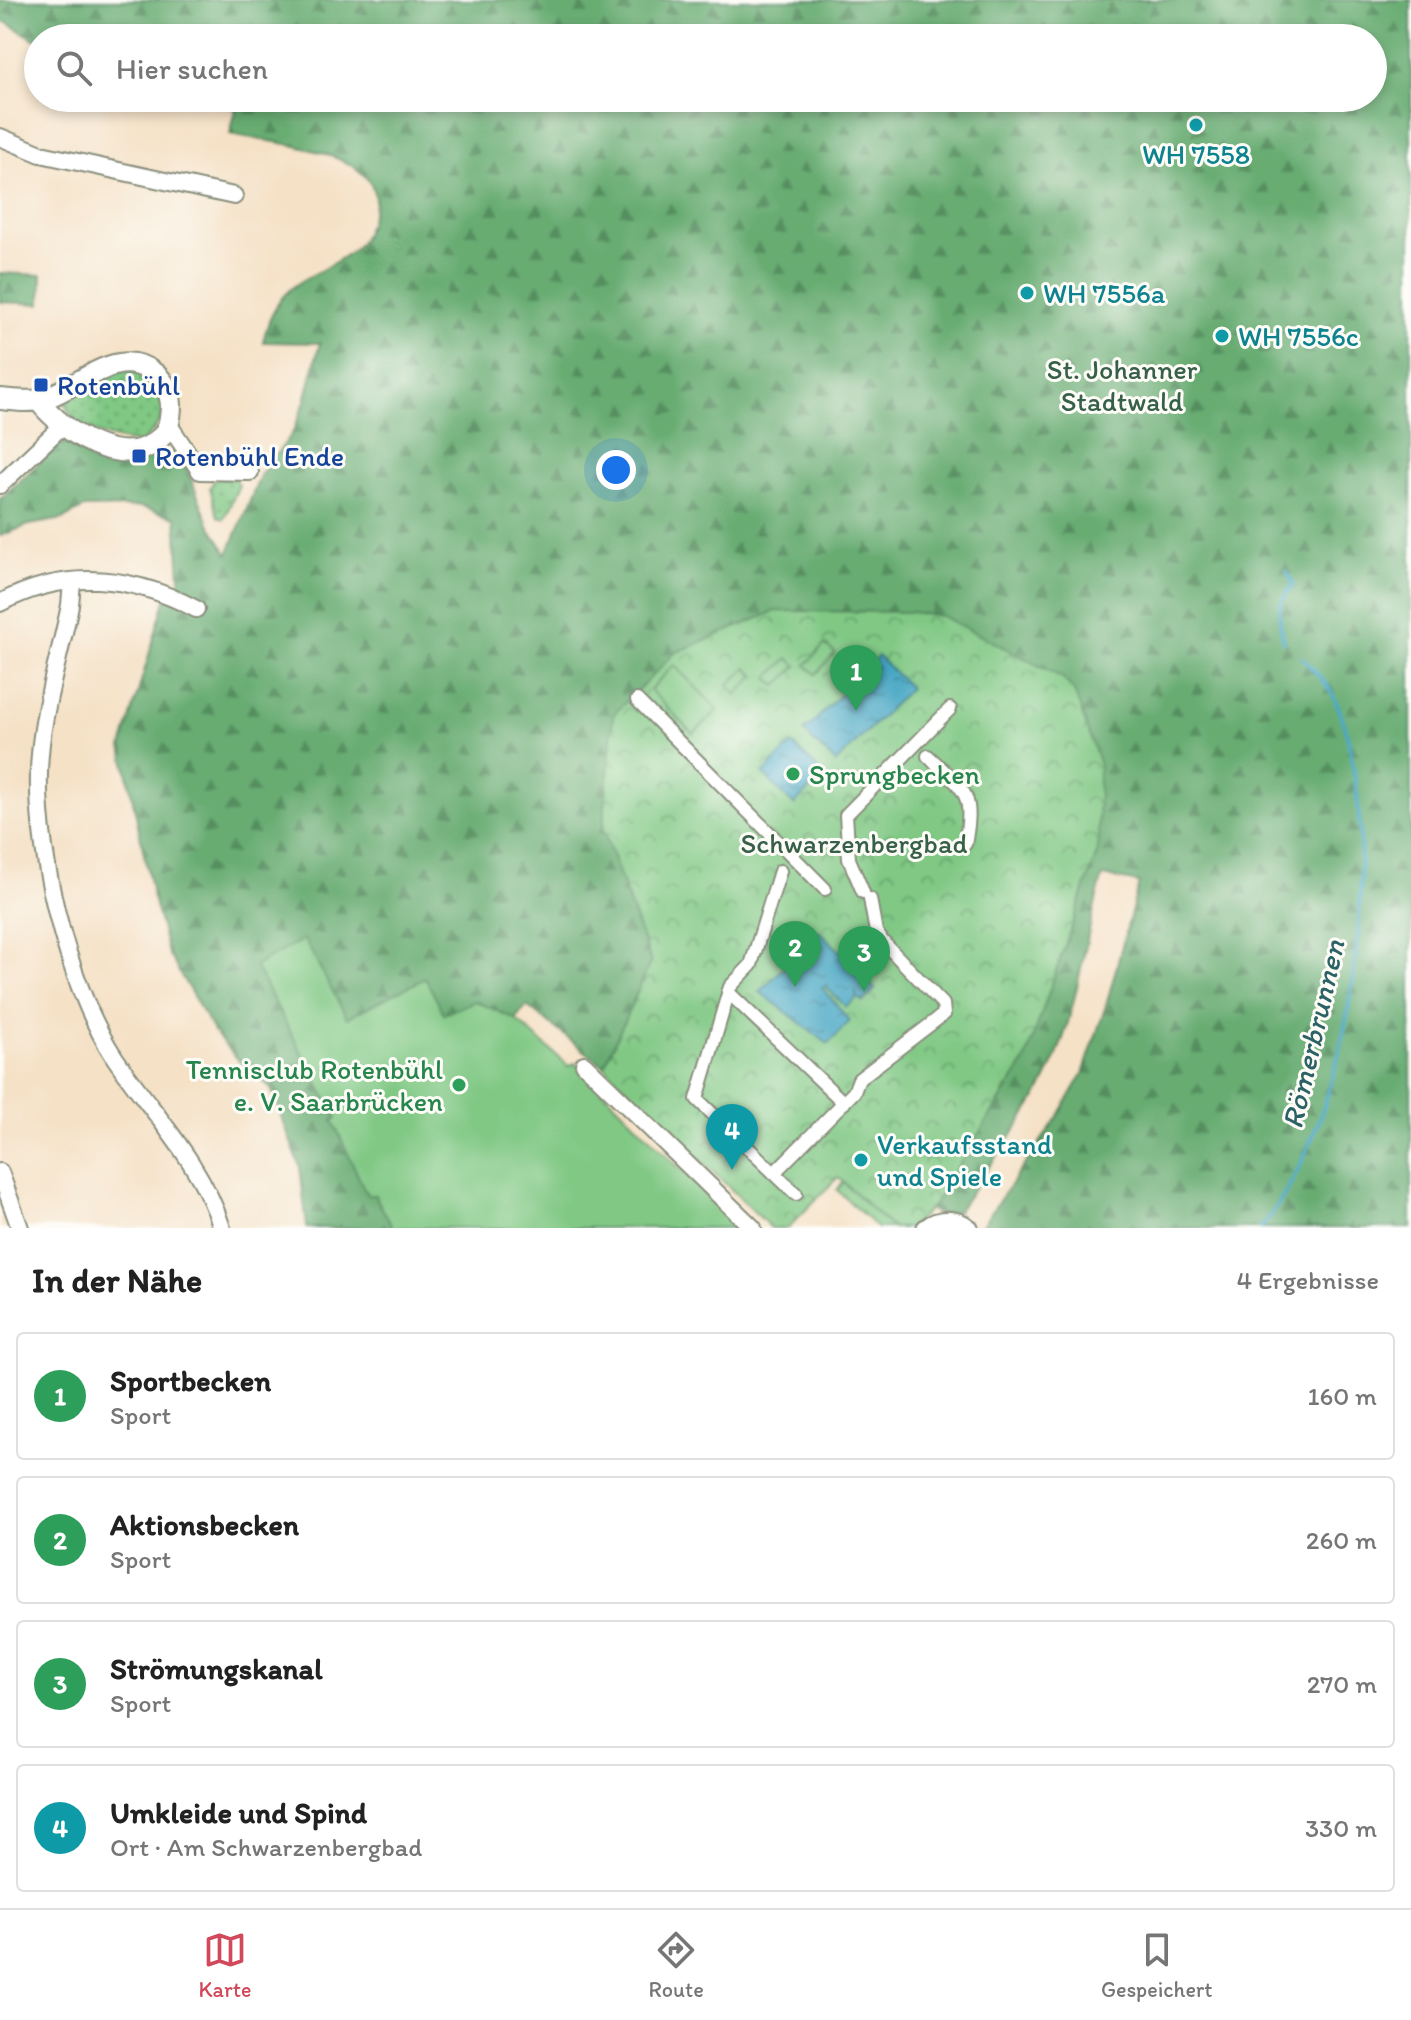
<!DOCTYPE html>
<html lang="de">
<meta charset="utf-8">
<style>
body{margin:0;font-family:Itim,sans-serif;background:#f6f6f6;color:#222}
.you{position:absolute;left:616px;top:470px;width:28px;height:28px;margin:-20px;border:6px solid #fff;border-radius:50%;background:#1a73e8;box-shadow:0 0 0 12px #1a73e833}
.badge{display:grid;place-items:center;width:52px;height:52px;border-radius:50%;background:#d1495b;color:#fff;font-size:26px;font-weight:700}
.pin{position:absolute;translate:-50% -66px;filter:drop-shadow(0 2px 4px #0008)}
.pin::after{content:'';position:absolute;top:42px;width:28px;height:24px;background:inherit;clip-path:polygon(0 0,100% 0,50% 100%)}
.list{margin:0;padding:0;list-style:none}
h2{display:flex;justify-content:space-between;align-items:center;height:104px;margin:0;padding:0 32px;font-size:34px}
h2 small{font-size:26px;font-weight:400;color:#767676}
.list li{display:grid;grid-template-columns:52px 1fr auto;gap:24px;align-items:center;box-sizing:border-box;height:128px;margin:0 16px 16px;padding:0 16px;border:2px solid #e0e0e0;border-radius:8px}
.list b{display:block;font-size:30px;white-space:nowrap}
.list p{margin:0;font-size:26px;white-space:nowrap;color:#767676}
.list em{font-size:26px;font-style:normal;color:#767676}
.icon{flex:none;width:44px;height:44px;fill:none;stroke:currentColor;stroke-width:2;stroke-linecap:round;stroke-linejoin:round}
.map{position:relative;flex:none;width:1411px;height:1228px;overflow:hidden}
.search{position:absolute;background:#fff;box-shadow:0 4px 12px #0003;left:24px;right:24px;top:24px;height:88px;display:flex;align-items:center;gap:20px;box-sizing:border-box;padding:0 28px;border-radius:44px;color:#767676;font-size:30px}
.sheet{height:680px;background:#fff}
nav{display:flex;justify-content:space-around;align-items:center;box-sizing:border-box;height:112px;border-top:2px solid #e0e0e0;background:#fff;font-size:22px;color:#767676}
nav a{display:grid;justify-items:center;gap:4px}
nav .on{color:#d1495b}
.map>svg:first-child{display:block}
.grass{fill:url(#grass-dots);stroke:#50825c;stroke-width:2}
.forest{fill:url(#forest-firs);stroke:#447453;stroke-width:2}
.park{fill:url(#park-crowns);stroke:#50825c;stroke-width:2}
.pitch{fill:#80c884;stroke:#50825c;stroke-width:2}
.water{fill:url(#water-ripples);stroke:#32727c;stroke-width:2}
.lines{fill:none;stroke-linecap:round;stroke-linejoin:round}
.stream{stroke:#44a6c4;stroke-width:4}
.pedestrian-casing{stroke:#8a8f7d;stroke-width:16}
.minor-casing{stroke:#8a8f7d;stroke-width:20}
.tertiary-casing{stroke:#8a8f7d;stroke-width:24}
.pedestrian{stroke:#fff;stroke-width:12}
.minor{stroke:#fff;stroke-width:16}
.tertiary{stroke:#fff;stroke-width:20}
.culture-dot{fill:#0f9aa8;stroke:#fdfcf7;stroke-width:3}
.transit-dot{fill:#1a4fb4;stroke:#fdfcf7;stroke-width:3}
.leisure-dot{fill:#2e9e5b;stroke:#fdfcf7;stroke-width:3}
.labels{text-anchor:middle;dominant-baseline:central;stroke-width:6;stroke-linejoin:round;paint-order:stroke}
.culture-label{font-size:28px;fill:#0d838f;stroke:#fdfcf7;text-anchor:start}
.park-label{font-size:28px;fill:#376048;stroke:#fdfcf7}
.transit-label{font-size:28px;fill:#164399;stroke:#fdfcf7;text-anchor:start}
.leisure-label{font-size:28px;fill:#27864d;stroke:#fdfcf7;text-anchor:start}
.water-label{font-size:30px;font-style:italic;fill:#2c6266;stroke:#fdfcf7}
</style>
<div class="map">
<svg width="1411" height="1228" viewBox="0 0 1411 1228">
<defs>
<pattern id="grass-dots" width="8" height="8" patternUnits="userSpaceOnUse" patternTransform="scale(2)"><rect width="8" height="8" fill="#80c884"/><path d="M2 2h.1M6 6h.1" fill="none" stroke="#68a46d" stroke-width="1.8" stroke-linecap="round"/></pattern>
<pattern id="forest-firs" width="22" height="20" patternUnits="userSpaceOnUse" patternTransform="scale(2)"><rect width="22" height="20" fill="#68ac72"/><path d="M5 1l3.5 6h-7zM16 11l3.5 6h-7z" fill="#558d5e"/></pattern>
<pattern id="park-crowns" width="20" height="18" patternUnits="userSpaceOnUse" patternTransform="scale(2)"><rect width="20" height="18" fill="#80c884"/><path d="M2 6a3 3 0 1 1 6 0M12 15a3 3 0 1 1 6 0" fill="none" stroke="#68a46d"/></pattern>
<pattern id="water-ripples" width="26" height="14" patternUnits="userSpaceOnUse" patternTransform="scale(2)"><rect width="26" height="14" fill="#44a6c4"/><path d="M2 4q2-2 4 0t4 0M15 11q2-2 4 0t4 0" fill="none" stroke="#3888a0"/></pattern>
</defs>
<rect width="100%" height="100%" fill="#fdfcf7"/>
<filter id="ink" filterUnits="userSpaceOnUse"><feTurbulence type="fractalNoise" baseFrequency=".0125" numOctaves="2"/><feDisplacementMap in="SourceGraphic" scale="16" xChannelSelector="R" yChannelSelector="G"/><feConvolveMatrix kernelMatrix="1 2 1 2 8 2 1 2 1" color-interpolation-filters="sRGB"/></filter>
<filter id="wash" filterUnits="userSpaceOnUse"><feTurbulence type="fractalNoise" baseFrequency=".006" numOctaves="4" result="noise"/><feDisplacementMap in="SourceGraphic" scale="32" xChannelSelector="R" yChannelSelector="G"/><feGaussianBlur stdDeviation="1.8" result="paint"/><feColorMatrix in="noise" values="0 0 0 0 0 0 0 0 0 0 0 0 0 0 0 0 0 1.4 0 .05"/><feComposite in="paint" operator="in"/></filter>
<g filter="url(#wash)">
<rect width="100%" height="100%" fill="#f5e1c6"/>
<g class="grass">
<path d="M136,370C167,396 174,414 141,443C114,440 72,431 64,400L115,371Z"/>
<path d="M215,479H235L239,485L224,519L218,517L210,488Z"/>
<path d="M844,1182L892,1228H877L837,1190Z"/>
</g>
<g class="forest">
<path d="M0,0H1411V1228H980L1058,1117L1083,1074L1107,1002L1139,883L1103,876C1083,939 1079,1007 1052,1067C1028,1120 989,1164 957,1212L936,1214L929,1209L1025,1061L1098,850L1063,678L942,616L909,612L776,611L675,653L603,829L651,962L604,1066L527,1006L515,1019L475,1001L333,1121L393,1228H307L300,1167L271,1088L241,1063L214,1032L168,953L153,898L122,747L165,600L181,594L176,517L140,507L84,508L63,519L29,525L0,536V499L59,445L69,442L94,453L172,452L181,455L209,523L228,554L261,474L292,434L305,401L320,343L263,342C278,276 308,285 353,250C365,240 368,226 373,212C392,151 270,143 230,134L236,109L198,98H1373V38H38V41L0,19Z"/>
<path d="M0,273L42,275L41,304L0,302Z"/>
</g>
<path class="park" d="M776,611L909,612L942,616L1063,678L1074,691L1099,762L1098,850L1025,1061L934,1204L910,1228H892L838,1177L788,1228H771L604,1066L651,962L603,829L613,715L675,653Z"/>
<g class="pitch">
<path d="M825,644L835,653L816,674L806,665Z"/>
<path d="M788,658L797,666L777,686L768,678Z"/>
<path d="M674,665L718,710L693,734L650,690Z"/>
<path d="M747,668L755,676L737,694L728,685Z"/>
<path d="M304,939L347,1018L425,978L444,1014L475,1001L515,1019L569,1066L575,1063L739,1228H393L375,1195H367L333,1121L337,1118L255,966Z"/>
</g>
<g class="water">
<path d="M878,656L910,688L836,763L804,732Z"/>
<path d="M792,744L824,775L794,805L763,774Z"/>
<path d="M819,931L867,977L862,985L870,983L875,989L863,1002L856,997V989V999L846,1007L826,987L828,984L822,988L850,1021L828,1044L760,992Z"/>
</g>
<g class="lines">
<g class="stream">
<path d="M1284,642C1279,620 1274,602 1294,585L1287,572"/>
<path d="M1261,1228C1348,1121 1375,905 1354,772C1350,746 1344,713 1330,690C1324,679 1311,668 1302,658"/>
</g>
</g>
</g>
<g filter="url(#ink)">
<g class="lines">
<g class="pedestrian-casing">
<g id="pedestrian">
<path d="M637,700L825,889"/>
<path d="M928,756C965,790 975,793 965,844"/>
<path d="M780,871L751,965L730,987L697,1099L796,1194"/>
<path d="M863,892L849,859L846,815L950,709"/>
<path d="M728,992L844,1103"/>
<path d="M774,1173L854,1092L859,1079L944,1014L943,1004L883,942L876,932L870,899"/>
</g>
</g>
<g class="minor-casing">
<g id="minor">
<path d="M0,137L41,154L234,196"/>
<path d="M169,425L200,471L250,472"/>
<path d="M0,485L62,426"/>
<path d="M72,582L70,605C60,655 44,704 40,754C32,841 67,986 115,1058C153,1114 201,1162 222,1228"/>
<path d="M0,603C66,568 131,575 196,609"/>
<path d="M584,1064L753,1228"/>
<path d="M0,1172L20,1228"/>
<path d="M925,1228C938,1217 957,1217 970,1228"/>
</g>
</g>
<g class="tertiary-casing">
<path id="tertiary" d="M0,399C13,400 30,403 43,399C79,388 117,344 154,373C164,381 170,392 171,404C171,417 169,430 160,438C124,473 63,432 39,401"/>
</g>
<use href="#pedestrian" class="pedestrian"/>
<use href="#minor" class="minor"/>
<use href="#tertiary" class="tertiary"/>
</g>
</g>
<g class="culture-dot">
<circle cx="1196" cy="125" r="8"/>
<circle cx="1027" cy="293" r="8"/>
<circle cx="1222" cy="336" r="8"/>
<circle cx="861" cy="1160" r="8"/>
</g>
<g class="transit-dot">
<rect x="33" y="377" width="16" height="16" rx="4"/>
<rect x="131" y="448" width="16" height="16" rx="4"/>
</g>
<g class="leisure-dot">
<circle cx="793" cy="774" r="8"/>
<circle cx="459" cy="1085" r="8"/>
</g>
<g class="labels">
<g class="culture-label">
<text x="1196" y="154" text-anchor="middle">WH 7558</text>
<text x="1043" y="293">WH 7556a</text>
<text x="1238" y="336">WH 7556c</text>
<text x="877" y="1144">Verkaufsstand<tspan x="877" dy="32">und Spiele</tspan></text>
</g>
<g class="park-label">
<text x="1122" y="369">St. Johanner<tspan x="1122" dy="32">Stadtwald</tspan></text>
<text x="854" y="843">Schwarzenbergbad</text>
</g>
<g class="transit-label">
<text x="57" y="385">Rotenbühl</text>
<text x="155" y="456">Rotenbühl Ende</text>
</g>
<g class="leisure-label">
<text x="809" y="774">Sprungbecken</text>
<text x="443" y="1069" text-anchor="end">Tennisclub Rotenbühl<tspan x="443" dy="32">e. V. Saarbrücken</tspan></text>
</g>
<g class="water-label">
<text transform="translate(1313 1034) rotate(-77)">Römerbrunnen</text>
</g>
</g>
</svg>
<div class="you"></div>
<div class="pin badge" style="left:856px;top:711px;background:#2e9e5b">1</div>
<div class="pin badge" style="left:795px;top:987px;background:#2e9e5b">2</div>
<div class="pin badge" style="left:864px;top:992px;background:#2e9e5b">3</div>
<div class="pin badge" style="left:732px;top:1170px;background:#0f9aa8">4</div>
<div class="search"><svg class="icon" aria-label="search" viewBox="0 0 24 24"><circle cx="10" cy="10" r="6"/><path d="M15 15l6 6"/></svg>Hier suchen</div>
</div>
<section class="sheet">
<h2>In der Nähe<small>4 Ergebnisse</small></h2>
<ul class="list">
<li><span class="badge" style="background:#2e9e5b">1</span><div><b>Sportbecken</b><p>Sport</p></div><em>160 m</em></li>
<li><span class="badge" style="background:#2e9e5b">2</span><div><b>Aktionsbecken</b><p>Sport</p></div><em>260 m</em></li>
<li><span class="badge" style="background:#2e9e5b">3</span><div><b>Strömungskanal</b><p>Sport</p></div><em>270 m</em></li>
<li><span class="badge" style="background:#0f9aa8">4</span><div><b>Umkleide und Spind</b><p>Ort · Am Schwarzenbergbad</p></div><em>330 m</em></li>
</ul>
</section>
<nav>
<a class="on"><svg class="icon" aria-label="map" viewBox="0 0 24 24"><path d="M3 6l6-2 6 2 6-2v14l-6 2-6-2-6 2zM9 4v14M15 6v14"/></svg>Karte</a>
<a><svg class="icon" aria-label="directions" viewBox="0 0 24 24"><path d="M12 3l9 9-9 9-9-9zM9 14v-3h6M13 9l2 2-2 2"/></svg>Route</a>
<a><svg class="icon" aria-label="saved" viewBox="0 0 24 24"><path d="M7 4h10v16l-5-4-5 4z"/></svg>Gespeichert</a>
</nav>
